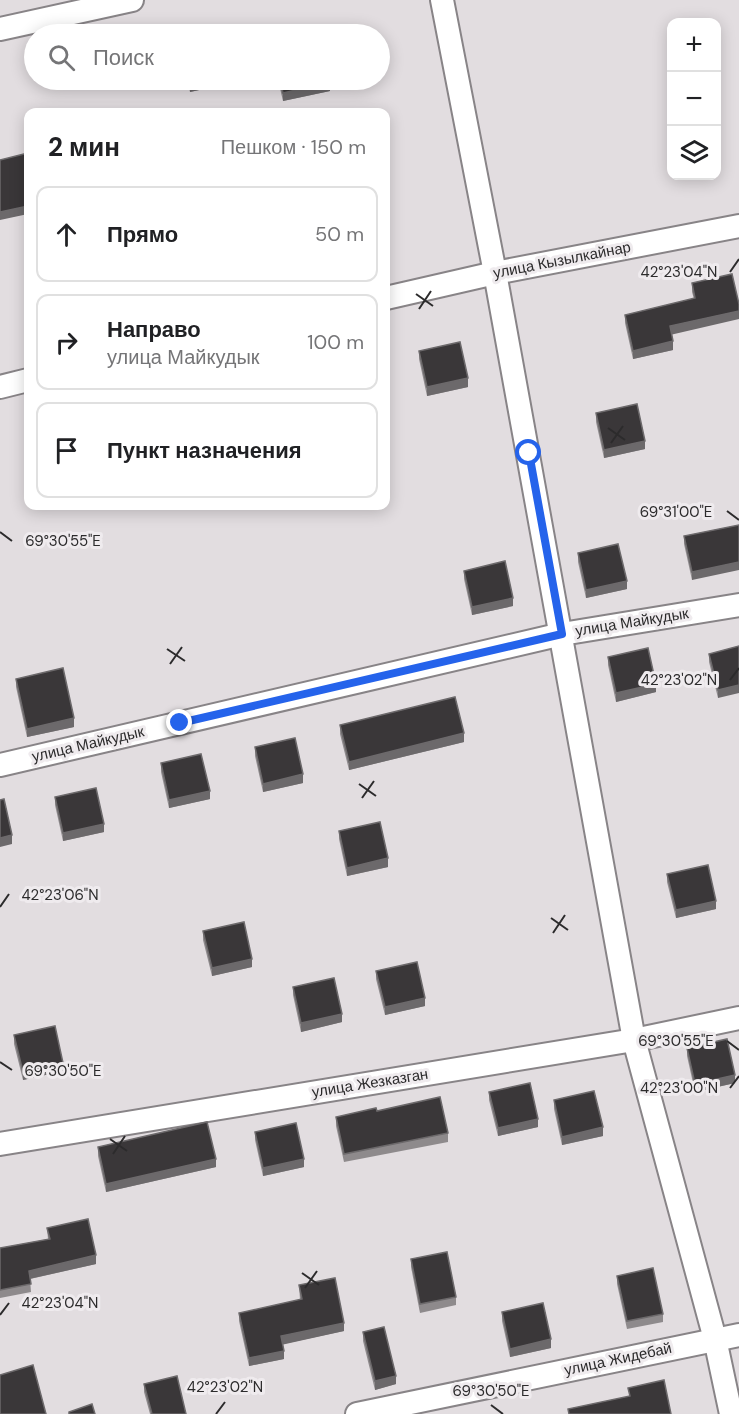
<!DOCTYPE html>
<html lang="ru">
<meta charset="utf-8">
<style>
body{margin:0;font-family:"DM Sans",sans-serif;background:#f2f2f2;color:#202124}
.controls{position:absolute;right:18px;top:18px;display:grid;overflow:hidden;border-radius:12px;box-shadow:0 3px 15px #0003}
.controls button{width:54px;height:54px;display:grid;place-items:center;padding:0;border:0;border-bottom:2px solid #e0e0e0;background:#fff;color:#202124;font:30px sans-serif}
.stop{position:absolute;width:18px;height:18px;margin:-14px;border:4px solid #2563eb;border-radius:50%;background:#fff}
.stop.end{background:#2563eb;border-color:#fff;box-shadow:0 2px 6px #0008}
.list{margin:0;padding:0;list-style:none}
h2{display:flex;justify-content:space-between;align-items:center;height:78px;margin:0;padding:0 24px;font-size:26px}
h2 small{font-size:20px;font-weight:400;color:#757577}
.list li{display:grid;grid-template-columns:39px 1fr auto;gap:18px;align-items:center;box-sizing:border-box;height:96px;margin:0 12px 12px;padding:0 12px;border:2px solid #e0e0e0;border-radius:12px}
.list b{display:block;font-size:22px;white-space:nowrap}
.list p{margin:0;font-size:20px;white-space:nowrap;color:#757577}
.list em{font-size:20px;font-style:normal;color:#757577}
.icon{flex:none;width:33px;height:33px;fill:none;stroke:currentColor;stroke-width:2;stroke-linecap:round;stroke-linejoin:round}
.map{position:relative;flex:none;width:739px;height:1414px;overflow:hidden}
.search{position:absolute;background:#fff;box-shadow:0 3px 15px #0003;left:24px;top:24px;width:366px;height:66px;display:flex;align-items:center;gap:15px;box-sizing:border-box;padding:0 21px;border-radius:33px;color:#757577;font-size:22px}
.panel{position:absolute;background:#fff;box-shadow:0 3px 15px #0003;left:24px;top:108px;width:366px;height:402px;border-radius:12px}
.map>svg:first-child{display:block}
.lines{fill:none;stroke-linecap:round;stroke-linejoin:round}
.street-casing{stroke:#888487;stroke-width:26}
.street{stroke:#fff;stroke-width:22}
.wall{fill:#8e8a8c}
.shaded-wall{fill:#6c696b}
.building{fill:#3a3739;stroke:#6c696b;stroke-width:1.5}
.route{stroke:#2563eb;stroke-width:8}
.ticks{fill:none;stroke:#2c2b2c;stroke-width:2}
.labels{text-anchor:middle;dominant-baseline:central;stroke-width:6;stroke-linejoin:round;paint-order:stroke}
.street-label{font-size:15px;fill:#2c2b2c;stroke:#efebee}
.ticks-label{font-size:15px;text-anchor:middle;fill:#2c2b2c;stroke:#efebee;stroke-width:6;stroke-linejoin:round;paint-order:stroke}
</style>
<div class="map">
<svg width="739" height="1414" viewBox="0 0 739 1414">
<rect width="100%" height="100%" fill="#e2dde0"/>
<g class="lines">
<g class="street-casing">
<g id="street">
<path d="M442,0L495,273L634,1040L715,1339L731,1414"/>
<path d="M0,29L132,0"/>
<path d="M386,298L495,273L739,226"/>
<path d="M0,387L28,380"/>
<path d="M0,765L562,634L739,605"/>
<path d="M0,1144L634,1040L739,1018"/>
<path d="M357,1414L739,1335"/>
</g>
</g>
<use href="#street" class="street"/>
</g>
<g class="wall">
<path d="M187,80H231V83L190,92Z"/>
<path d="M278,80H329L330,91L283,101Z"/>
<path d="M732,274L672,334L673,350L633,359L625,323V315L694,299L692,292V283Z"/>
<path d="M419,351L468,387L427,396L419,359Z"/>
<path d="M596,413L645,449L604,458L596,422Z"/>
<path d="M739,525L692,580L684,544V536Z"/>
<path d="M578,553L627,589L586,598L578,562Z"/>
<path d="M464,571L513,606L472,615L464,579Z"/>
<path d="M739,646L718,698L709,662V654Z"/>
<path d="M608,657L656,692L616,702L608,665Z"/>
<path d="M16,679L74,727L27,737L16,687Z"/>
<path d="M340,725L464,742L349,770L340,734Z"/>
<path d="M255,747L303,783L263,792L255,756Z"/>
<path d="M161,763L210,799L169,808L161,772Z"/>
<path d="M55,797L104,832L63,841L55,805Z"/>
<path d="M339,831L388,867L347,876L339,839Z"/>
<path d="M667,874L716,909L676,918L667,882Z"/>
<path d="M203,931L252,967L212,976L203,940Z"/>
<path d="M376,971L425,1006L385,1015L376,979Z"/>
<path d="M293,987L342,1022L301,1032L293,995Z"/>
<path d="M14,1035L63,1071L23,1080L14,1044Z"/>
<path d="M687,1048L735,1083L695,1092L687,1056Z"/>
<path d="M489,1092L538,1127L498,1136L489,1100Z"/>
<path d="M554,1100L603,1136L562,1145L554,1109Z"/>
<path d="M377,1111L448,1133V1142L344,1162L336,1126V1117Z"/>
<path d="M255,1132L304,1167L263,1176L255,1140Z"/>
<path d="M98,1147L216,1167L106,1192L98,1156Z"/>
<path d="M47,1228L96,1264L30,1279L31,1292L0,1298V1248L48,1239Z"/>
<path d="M411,1259L456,1297V1305L420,1313L411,1267Z"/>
<path d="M617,1276L663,1314V1322L627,1329L617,1284Z"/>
<path d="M299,1285L344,1331L283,1344L284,1359L249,1366L239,1321V1313L300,1300Z"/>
<path d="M502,1312L551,1348L510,1357L502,1321Z"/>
<path d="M363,1332L396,1384L375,1390L363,1341Z"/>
<path d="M144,1384L186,1414H150L144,1392Z"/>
</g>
<g class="shaded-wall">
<path d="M207,80H231V83L190,92V83Z"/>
<path d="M330,82V91L283,101V93Z"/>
<path d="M28,206V214L0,220V212Z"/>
<path d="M739,311V319L670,335V326Z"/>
<path d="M673,341V350L633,359V351Z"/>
<path d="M468,378V387L427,396V387Z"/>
<path d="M645,441V449L604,458V450Z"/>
<path d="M739,562V570L692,580V572Z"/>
<path d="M627,581V589L586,598V590Z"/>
<path d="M513,598V606L472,615V607Z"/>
<path d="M656,684V692L616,702V693Z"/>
<path d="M739,685V693L718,698V690Z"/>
<path d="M74,718V727L27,737V729Z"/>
<path d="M464,733V742L349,770V762Z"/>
<path d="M303,774V783L263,792V784Z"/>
<path d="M210,791V799L169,808V800Z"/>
<path d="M104,824V832L63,841V833Z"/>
<path d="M12,835V844L0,847V838Z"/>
<path d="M388,858V867L347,876V868Z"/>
<path d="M716,901V909L676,918V910Z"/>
<path d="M252,959V967L212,976V968Z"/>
<path d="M425,998V1006L385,1015V1007Z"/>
<path d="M342,1014V1022L301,1032V1023Z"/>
<path d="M63,1063V1071L23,1080V1072Z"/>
<path d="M735,1075V1083L695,1092V1084Z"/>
<path d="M538,1119V1127L498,1136V1128Z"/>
<path d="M603,1127V1136L562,1145V1137Z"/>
<path d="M216,1159V1167L106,1192V1184Z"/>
<path d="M304,1159V1167L263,1176V1168Z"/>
<path d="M96,1255V1264L29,1279V1271Z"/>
<path d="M344,1323V1331L281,1345V1336Z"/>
<path d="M551,1339V1348L510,1357V1349Z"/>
<path d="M284,1351V1359L249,1366V1358Z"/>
<path d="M396,1376V1384L375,1390V1381Z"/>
</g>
<g class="building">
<path d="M189,80H207L190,83Z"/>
<path d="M280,80H329L330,82L283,93Z"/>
<path d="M28,153V206L0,212V160Z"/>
<path d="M732,274L739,304V311L670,326L673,341L633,351L625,315L695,298L692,283Z"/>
<path d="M460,342L468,378L427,387L419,351Z"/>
<path d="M637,404L645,441L604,450L596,413Z"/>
<path d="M739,525V562L692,572L684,536Z"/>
<path d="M618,544L627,581L586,590L578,553Z"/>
<path d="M505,561L513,598L472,607L464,571Z"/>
<path d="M739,646V685L718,690L709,654Z"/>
<path d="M648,648L656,684L616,693L608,657Z"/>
<path d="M63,668L74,718L27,729L16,679Z"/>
<path d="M455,697L464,733L349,762L340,725Z"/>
<path d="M295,738L303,774L263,784L255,747Z"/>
<path d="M201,754L210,791L169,800L161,763Z"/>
<path d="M96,788L104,824L63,833L55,797Z"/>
<path d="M4,799L12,835L0,838V800Z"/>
<path d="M380,822L388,858L347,868L339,831Z"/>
<path d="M708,865L716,901L676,910L667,874Z"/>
<path d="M244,922L252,959L212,968L203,931Z"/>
<path d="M417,962L425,998L385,1007L376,971Z"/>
<path d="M334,978L342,1014L301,1023L293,987Z"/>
<path d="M55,1026L63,1063L23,1072L14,1035Z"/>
<path d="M727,1039L735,1075L695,1084L687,1048Z"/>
<path d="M530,1083L538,1119L498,1128L489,1092Z"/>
<path d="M594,1091L603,1127L562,1137L554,1100Z"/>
<path d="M440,1097L448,1133L344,1154L336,1117L376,1108L377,1111Z"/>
<path d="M207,1122L216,1159L106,1184L98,1147Z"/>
<path d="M296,1123L304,1159L263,1168L255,1132Z"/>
<path d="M88,1219L96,1255L29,1271L31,1284L0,1290V1248L50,1239L47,1228Z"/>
<path d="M447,1252L456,1297L420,1304L411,1259Z"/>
<path d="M653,1268L663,1314L627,1321L617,1276Z"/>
<path d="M335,1278L344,1323L281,1336L284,1351L249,1358L239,1313L302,1299L299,1285Z"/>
<path d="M543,1303L551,1339L510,1349L502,1312Z"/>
<path d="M384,1327L396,1376L375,1381L363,1332Z"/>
<path d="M33,1365L46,1414H0V1375Z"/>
<path d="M177,1376L186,1414H152L144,1384Z"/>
<path d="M664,1380L671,1414H569L568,1409L630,1396L628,1388Z"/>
<path d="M92,1404L95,1414H69V1412Z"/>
</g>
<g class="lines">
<path class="route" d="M180,723L562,634L529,453"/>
</g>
<path class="ticks" d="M730,272L739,259M416,294L433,306M419,309L431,291M608,428L625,440M611,443L623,426M727,511L739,520M0,532L12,541M167,649L185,661M170,664L182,647M730,680L739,668M359,784L376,796M362,798L374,781M0,907L9,894M551,918L568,930M553,933L565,915M727,1041L739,1050M0,1062L12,1070M730,1088L739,1076M110,1139L127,1151M113,1154L125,1136M302,1273L319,1285M305,1288L317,1271M0,1315L9,1303M491,1405L503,1414M216,1414L225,1402"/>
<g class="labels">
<g class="street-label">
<text transform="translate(562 260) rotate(-11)">улица Кызылкайнар</text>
<text transform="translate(632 622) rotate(-9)">улица Майкудык</text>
<text transform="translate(88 744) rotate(-13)">улица Майкудык</text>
<text transform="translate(370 1083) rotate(-9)">улица Жезказган</text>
<text transform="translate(618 1359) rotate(-12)">улица Жидебай</text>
</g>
</g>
<g class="ticks-label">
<text x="679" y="277">42°23'04"N</text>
<text x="676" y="517">69°31'00"E</text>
<text x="63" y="546">69°30'55"E</text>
<text x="679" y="685">42°23'02"N</text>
<text x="60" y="900">42°23'06"N</text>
<text x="676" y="1046">69°30'55"E</text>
<text x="63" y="1076">69°30'50"E</text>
<text x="679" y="1093">42°23'00"N</text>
<text x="60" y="1308">42°23'04"N</text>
<text x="225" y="1392">42°23'02"N</text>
<text x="491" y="1396">69°30'50"E</text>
</g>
</svg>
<div class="controls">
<button>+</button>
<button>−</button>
<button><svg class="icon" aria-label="layers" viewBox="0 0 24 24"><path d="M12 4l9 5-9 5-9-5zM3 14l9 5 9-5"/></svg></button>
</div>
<div class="stop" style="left:529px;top:453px"></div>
<div class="stop end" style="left:180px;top:723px"></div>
<div class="search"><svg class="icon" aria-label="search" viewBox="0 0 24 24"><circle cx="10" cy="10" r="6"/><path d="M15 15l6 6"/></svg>Поиск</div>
<section class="panel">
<h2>2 мин<small>Пешком · 150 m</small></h2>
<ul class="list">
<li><svg class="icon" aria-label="ahead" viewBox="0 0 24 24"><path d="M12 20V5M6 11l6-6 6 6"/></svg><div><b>Прямо</b></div><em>50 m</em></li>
<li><svg class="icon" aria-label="right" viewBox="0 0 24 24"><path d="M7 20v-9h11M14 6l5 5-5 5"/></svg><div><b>Направо</b><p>улица Майкудык</p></div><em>100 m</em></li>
<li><svg class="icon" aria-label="arrive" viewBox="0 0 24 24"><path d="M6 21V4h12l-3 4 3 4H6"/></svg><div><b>Пункт назначения</b></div></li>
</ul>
</section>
</div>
